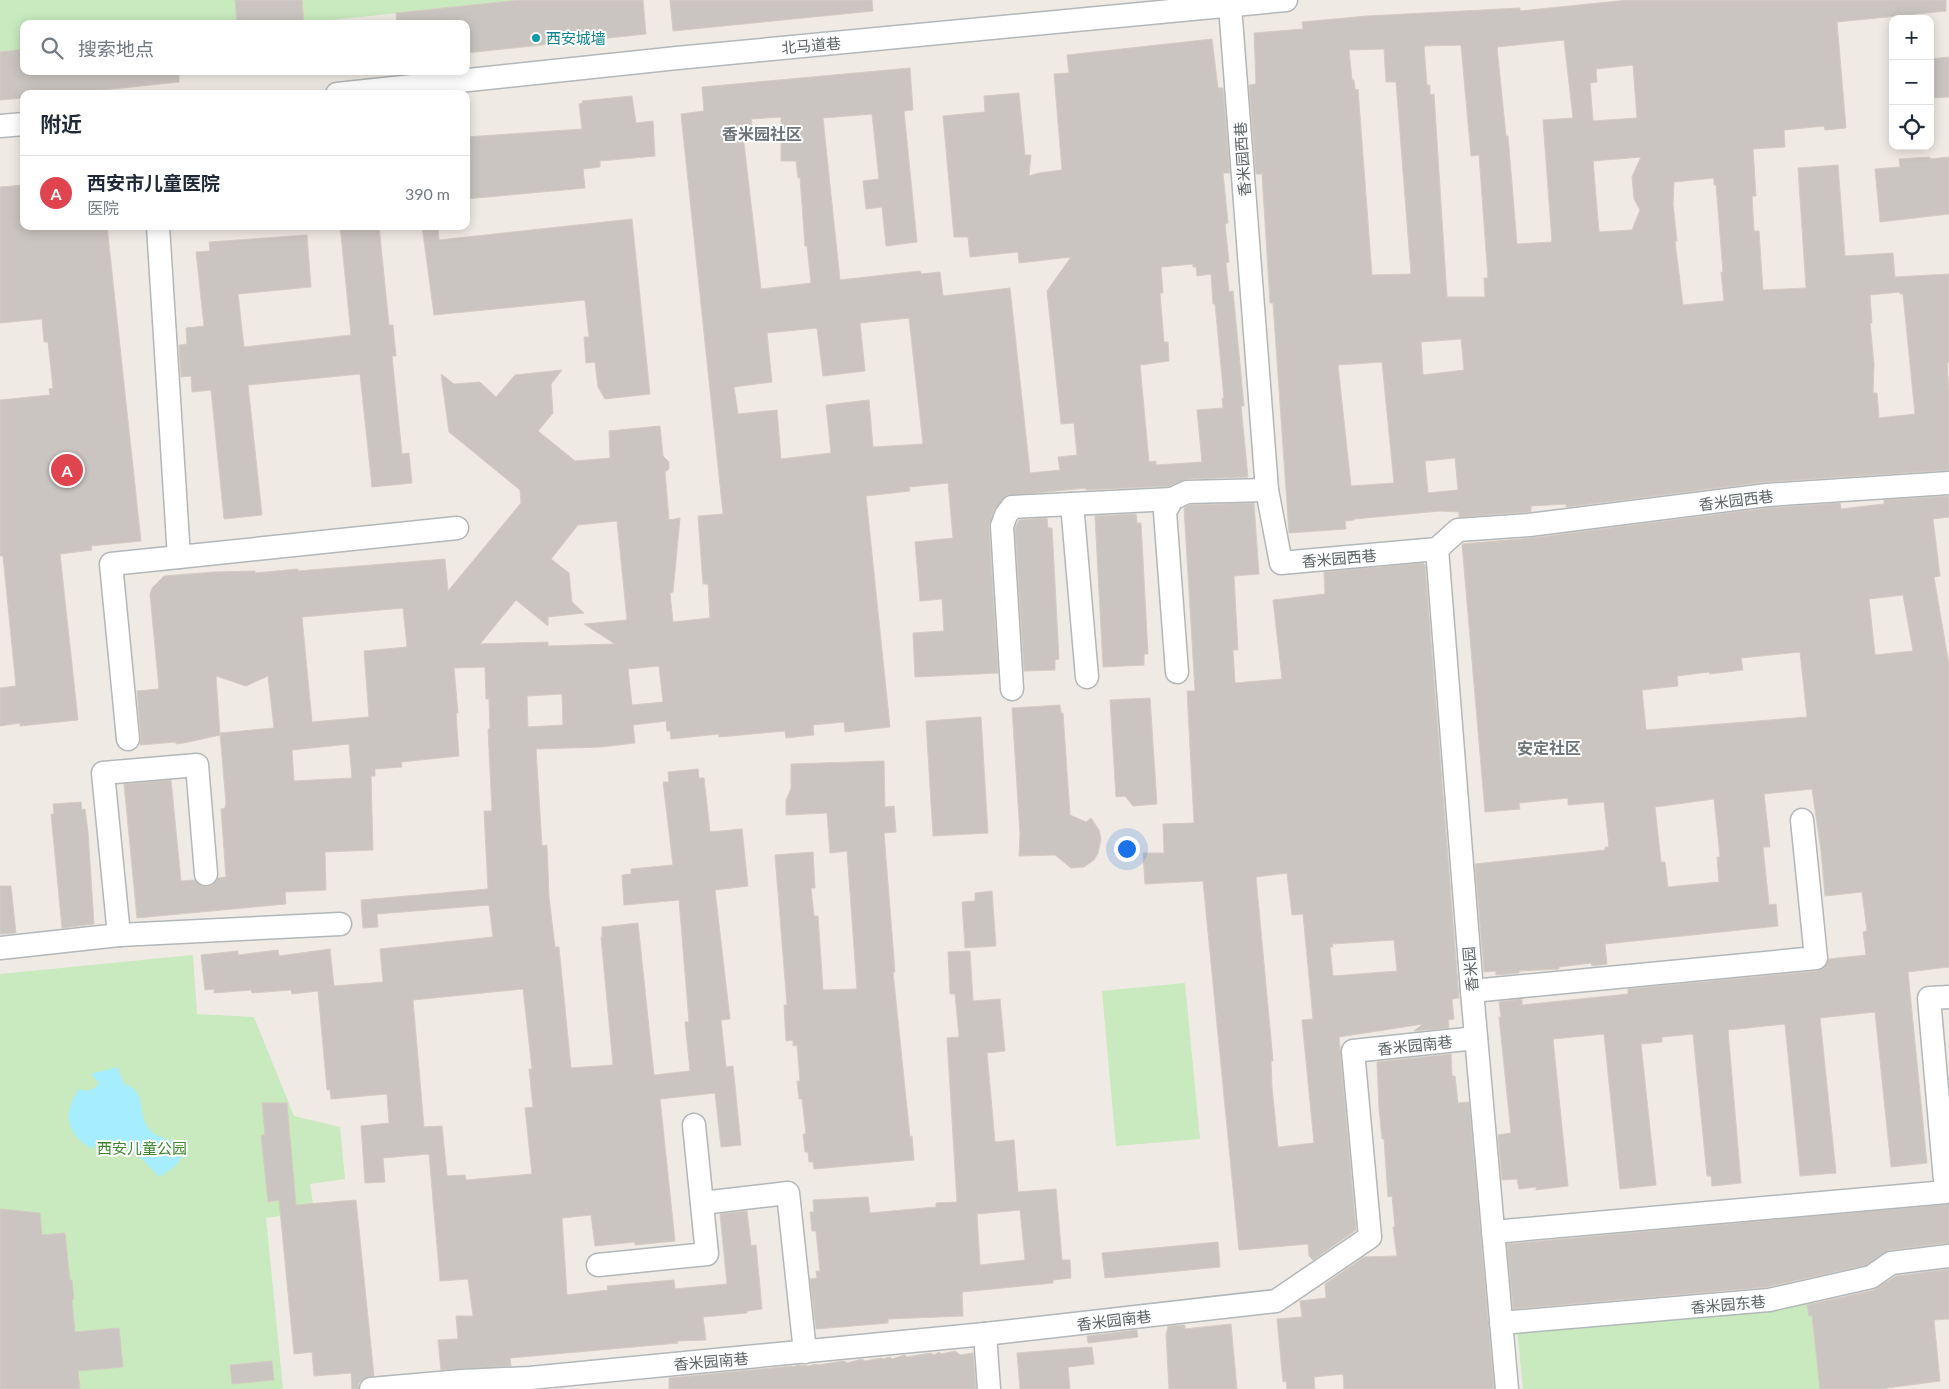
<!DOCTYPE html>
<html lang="zh">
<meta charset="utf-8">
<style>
body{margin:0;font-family:Lato,"Noto Sans SC",sans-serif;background:#f2f2f3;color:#1f2937}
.controls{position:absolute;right:15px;top:15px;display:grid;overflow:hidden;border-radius:10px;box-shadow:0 2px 12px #0003}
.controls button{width:45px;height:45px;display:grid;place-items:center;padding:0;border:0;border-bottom:1px solid #e0e1e3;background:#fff;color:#1f2937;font:25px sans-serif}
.you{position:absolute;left:1126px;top:848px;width:18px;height:18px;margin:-12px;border:4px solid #fff;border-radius:50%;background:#1a73e8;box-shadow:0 0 0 8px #1a73e833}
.badge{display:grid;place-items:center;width:32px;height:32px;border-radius:50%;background:#fa2043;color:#fff;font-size:16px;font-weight:700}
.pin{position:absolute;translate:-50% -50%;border:2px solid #fff;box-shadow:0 1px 5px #0006}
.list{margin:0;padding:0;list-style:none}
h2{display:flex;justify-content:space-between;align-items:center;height:65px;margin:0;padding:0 20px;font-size:21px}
h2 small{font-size:16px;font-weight:400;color:#747a83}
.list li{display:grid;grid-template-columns:32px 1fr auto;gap:15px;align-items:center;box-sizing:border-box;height:75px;padding:0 20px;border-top:1px solid #e0e1e3}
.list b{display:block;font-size:19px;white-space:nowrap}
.list p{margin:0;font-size:16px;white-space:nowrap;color:#747a83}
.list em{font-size:16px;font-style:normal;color:#747a83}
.icon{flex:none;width:28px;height:28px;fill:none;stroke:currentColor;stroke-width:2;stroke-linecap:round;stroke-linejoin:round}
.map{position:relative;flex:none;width:1949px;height:1389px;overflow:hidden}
.search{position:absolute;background:#fff;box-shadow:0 2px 12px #0003;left:20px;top:20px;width:450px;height:55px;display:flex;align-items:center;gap:12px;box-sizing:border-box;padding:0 18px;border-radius:10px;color:#747a83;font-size:19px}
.panel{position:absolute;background:#fff;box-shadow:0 2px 12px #0003;left:20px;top:90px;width:450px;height:140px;border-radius:10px}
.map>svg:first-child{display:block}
.green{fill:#c8eabe}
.water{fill:#a5edff}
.building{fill:#cbc5c1;stroke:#d5cbc2;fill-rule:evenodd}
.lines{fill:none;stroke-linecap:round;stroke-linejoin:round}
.minor-casing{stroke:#b2b7ba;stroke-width:25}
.minor{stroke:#fff;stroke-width:22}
.culture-dot{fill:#0f9aa8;stroke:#fff;stroke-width:2}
.labels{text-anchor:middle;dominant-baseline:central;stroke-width:4;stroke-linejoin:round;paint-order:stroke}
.culture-label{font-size:15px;fill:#0d838f;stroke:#fff;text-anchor:start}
.street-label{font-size:15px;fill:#5c6366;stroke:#fff}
.park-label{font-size:15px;fill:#3d852c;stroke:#fff}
.neighbourhood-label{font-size:16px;font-weight:bold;fill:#6d7578;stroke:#fff}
</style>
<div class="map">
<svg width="1949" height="1389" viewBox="0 0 1949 1389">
<rect width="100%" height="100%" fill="#f0eae4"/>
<g class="green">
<path d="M0,0H235L237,24H24V49L0,52Z"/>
<path d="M302,0H520L304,23Z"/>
<path d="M193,955L197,1014L254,1017L294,1116L340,1127L345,1179L310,1184L314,1211L266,1218L283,1389H0V974Z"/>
<path d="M1185,983L1200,1139L1116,1146L1102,991Z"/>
<path d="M1812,1298L1823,1389H1523L1516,1321Z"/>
</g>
<path class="water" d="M117,1067L124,1084C145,1089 138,1109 146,1124C153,1138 164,1136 174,1143C194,1157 170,1170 159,1177C143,1159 126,1140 100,1140L92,1149C66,1134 62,1113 79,1089L88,1091L96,1087L99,1083L91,1074Z"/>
<g class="building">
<path d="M235,0H302L304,24H237Z"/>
<path d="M520,0H643L646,34L466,53V24H397L396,13Z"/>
<path d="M670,0H872L873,11L673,31Z"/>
<path d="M1628,0H1946V11L1837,22L1846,128L1825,130L1824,126L1784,130L1785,147L1753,149L1756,196H1752L1754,231H1759L1763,290L1806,288L1798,168L1838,165L1845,256L1893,253L1895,277L1949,274V363H1947L1949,392V470L1765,482L1566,507V504L1531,506V512H1528L1459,517V512L1440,511L1354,519V520L1345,521L1346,529L1289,533L1273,303H1270L1262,174H1256L1249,85L1256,84L1254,33L1303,29L1302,22L1367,16L1520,8V11ZM1564,40L1573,118L1543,120L1552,242L1517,244L1508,136H1506L1497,47ZM1461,45L1471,156L1479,155L1488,278H1484L1485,297H1447L1434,94L1430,95V85H1427L1424,46ZM1384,49L1386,82H1396L1411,274L1372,275L1358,89L1355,90L1354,80H1352L1349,50ZM1633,65L1637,118L1593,121L1590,83L1597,82L1596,69ZM1641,157L1632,177L1634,199L1640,210L1632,230L1599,232L1593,161ZM1714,178V185H1716L1723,272H1721L1724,301L1683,305L1675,241H1677L1673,204L1674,182ZM1900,292V294H1903L1915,414L1879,418L1877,393H1873L1874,364L1870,323H1872L1870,295ZM1461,339L1464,370L1423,375L1421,342ZM1382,362L1394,483L1351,486L1338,365ZM1455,458L1458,490L1428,493L1425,461Z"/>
<path d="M1212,39L1218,88H1223L1230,173H1223L1228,223L1225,224L1229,262L1226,263L1229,292L1233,291L1244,406H1241L1248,477L1187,479L1169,486L1086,490V488L1006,496L994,510L989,526L998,673L915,677L913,633L944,631L942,599L920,601L915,542L953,538L948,483L909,487L910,491L866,496L890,727L845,732L844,722L813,725L814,735L786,738L785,731L719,737V734L671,739L670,731H667L666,721L633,725L635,743L601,747L536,749L542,846L547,845L549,897L555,947H559L571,1068L613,1065L601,937H602V927L638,923L654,1075L690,1071L685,1022H689L679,900L624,905L622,875L631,874V869L673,865L663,782H669L668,772L698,769L699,778H704L710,832L742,829L748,886L715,890L730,1019L721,1020L726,1067L733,1066L741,1145L721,1147L715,1093L660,1099L675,1241L635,1245V1242L595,1246L591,1215L562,1218L567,1295L608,1290L607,1286L674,1280L675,1289L727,1284L720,1214L747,1211L751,1246L756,1245L762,1309L747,1311V1313L703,1317L706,1340L677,1341L678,1343L510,1358L511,1366L441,1370L438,1340L458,1339L456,1316H473L468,1279L440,1281L429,1154L383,1158L385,1182L365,1183L361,1126L389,1123L387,1094L331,1099L330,1090H327L318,991L292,994L291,990L252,993L251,990L214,993V989L205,990L201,955L238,951V955L278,950L279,956L330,949L334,986L383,982L380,949L493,937L489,905L377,914L378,927L363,928L361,900L488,889L484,811H492L488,729H490L489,699H486L485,667L454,668L458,713H456L459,756L401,762L402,767L375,769V776H371L373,850L325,852L326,890L285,892L286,904L137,918L124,784L171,780L181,881L195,880L201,886L207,887L213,885L218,878L226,877L221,809L225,808L226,803L220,733L274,728L268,676L246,686L216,676L220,735L184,743L176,744V742L140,745L141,738L137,691L159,689L150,594L152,588L164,576L214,572L255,571V573L298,569V571L445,559L448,591L521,503L520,490L449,432L441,374L454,384L480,382L496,397L515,375L562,370L551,384L553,413L538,431L575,461L610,458L609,431L660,426L663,456L669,462V469L665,472L669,520L680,518L673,592L670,593L673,622L710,618L708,584H703L698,516L723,514L681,114L704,111L702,87L910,68L913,110L904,111L917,242L886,246L882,207L866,209L863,181L879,179L872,114L823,118L840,280L920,271L921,274L940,272L943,296L1010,288L1030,473L1060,470L1058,457L1077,455L1074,423L1061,424L1047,291L1071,257L1019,263L1018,252L970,257L968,237H954L943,116L985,112L984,96L1019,93L1025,155H1031L1029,176L1039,173L1062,170L1054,74L1069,73L1067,55ZM781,117V161H796L798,178L800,177L805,246H807L811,283L761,289L742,126L752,125L751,119ZM1193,264V267H1196L1197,276L1211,274L1213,304H1215L1224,398H1222L1223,408L1197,410L1202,462L1156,465V461L1149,462L1140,365L1169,361L1168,342H1164L1160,293H1163L1161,267ZM909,318L923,444L873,447L869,400L826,405L831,453L781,459L777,410L738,414L734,387L772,382L767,333L817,328L823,376L865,371L860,323ZM617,521L627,620L584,624L615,644L548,646V642L480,644L516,600L548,626V617L584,613L572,602L569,573L551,559L578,525ZM403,608L407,647L364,651L369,717L312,722L302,617ZM659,666L663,702L632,705L628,669ZM562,694L563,725L528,727L527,696ZM349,744L352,778L294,781L292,750ZM523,989L532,1069H529L533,1107L525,1108L532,1174L466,1180L465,1175L447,1176L442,1126L424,1127L413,1000Z"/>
<path d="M24,49V71H179V82L65,94H24V98L0,100V52Z"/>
<path d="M1949,57V97L1930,98V59Z"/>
<path d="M632,96L636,123L653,121L655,156L600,161V167L583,169L585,188L466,199V137L582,129L579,104L583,103L582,101Z"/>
<path d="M1930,157V159L1949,157V214L1880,222L1875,169L1900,167L1899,159Z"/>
<path d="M24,185V226H107L141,541L91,546L92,550L60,554L78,720L20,726V723L0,726V688L16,686L3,556H0V400L50,395L49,389L53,388L48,342H44L42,319L0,323V187Z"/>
<path d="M632,219L650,394L605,399L598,387L595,362L586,363L584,337H589L585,300L434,315L422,226H438L439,240Z"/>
<path d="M340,226H379L389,325H393L396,356H392L402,454L409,453L412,483L372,487L360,374L248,385L262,515L224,519L211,390L192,392L191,376L181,377L179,345L187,344L186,328L204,326L196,252L210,251L209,242L307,235L311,287L238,294L244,347L351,335Z"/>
<path d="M1949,496V517L1933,519L1940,576L1934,577L1949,665V967L1908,972L1927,1163L1891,1167L1875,1012L1820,1018L1836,1173L1800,1176L1785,1024L1728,1030L1741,1183L1712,1186L1711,1176H1707L1693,1034L1662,1037V1042L1641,1044L1656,1185L1620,1189L1604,1034L1553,1039L1568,1186L1536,1190V1187L1519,1189L1517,1179L1502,1180L1498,1135L1511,1133L1499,1017H1501L1499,1002L1522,999V1005L1628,994V989L1817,971L1824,968L1829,959L1866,955L1863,932L1867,931L1862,892L1825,896L1821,851L1812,789L1764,794L1770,847H1763L1769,905L1776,904L1778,926L1605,944L1607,964L1592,966L1591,963L1559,967V969L1519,971V973L1496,975V971L1484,972L1475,864L1605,850V847H1609L1604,802L1568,805V798L1519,803L1520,809L1485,812L1462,544L1531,538L1768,508L1840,503L1841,509L1884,504V500ZM1903,595L1913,651L1875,655L1869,599ZM1800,652L1807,717L1646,730L1642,690L1678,686L1677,676L1709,672L1710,674L1743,670L1741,658ZM1714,799L1720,857H1717L1719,882L1668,887L1665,862H1661L1655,807Z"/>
<path d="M1254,503L1259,574L1234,576L1238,650H1233L1235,683L1282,679L1273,600L1325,594L1324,572L1423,563L1425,565L1459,998L1452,999L1454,1019L1448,1020L1449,1028L1414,1031L1423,1024L1339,1037L1356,1230L1313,1260L1309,1256L1308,1244L1239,1250L1203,881L1145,884L1143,853H1164L1163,824L1194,823L1187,691H1195L1184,508L1190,505ZM1287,873L1292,915L1303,914L1313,1019L1302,1020L1314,1143L1278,1147L1272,1087L1271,1061H1273L1256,877ZM1394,940L1397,971L1333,976L1330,947H1333L1332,944Z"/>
<path d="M1136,514L1137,523H1141L1148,654H1144V665L1103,667L1095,516Z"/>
<path d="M1047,518L1048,528H1052L1059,659L1055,660V670L1024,671L1015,528L1019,520Z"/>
<path d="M1150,698L1157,804L1133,806L1125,796L1116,797L1110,700Z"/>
<path d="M1060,705L1061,713H1063L1070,815L1086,822L1091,818L1099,830L1101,839L1098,853L1094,860L1084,867L1071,868L1055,855L1019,856L1020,834L1012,708Z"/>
<path d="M981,717L988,833L933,836L926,721Z"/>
<path d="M884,761L885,807L894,806L896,832L884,833L895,972H893L910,1137L912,1136L914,1160L814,1169L813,1162H809L808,1152H805L803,1134H806L802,1099H799L797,1081H800L797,1045L793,1046V1040L786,1041L784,1005H787L775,855L813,852L815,888H811L814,916H818L823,990L857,989L847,851L830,853L827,813L786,815V800L791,789V764Z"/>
<path d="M81,802L82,810L85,809L88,832L94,924L62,928L51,814H54L53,804Z"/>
<path d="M0,886H11L16,933L0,934Z"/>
<path d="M992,891L996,946L965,948L962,902L975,901V893Z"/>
<path d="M970,951L973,1001L1000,999L1005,1051L987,1053L995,1142L1014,1140L1018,1192L1056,1189L1062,1260H1070L1071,1278L1053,1280V1283L962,1292L963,1316L888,1319V1323L816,1329L810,1279L817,1278L816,1271H820L816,1231H812L810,1212H814L813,1200L868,1197L870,1213L936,1207V1203L957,1202L947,1038L959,1037L955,994H950L948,952ZM1020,1210L1025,1260L980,1265L977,1214Z"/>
<path d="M1451,1054L1452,1076H1455L1458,1103L1469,1102L1494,1389H1344L1343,1374L1314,1377L1315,1389H1287L1286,1381L1283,1382L1277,1319L1302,1317L1300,1301L1326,1298L1325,1284L1364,1257L1397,1256L1393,1227H1395L1392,1196L1388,1197L1384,1139H1382L1379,1109L1377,1062Z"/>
<path d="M262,1103H287L296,1205L356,1200L374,1376L363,1379L359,1383L358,1389H352L351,1373L314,1376L312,1352L294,1354L279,1200L268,1202L261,1135H265Z"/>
<path d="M1949,1204V1243L1889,1250L1866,1265L1767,1287L1513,1309L1507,1244Z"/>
<path d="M0,1209L40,1213L42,1235L65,1233L70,1280H72L74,1299L72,1300L75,1332L119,1328L123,1367L78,1371L80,1389H0Z"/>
<path d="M1218,1242L1220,1267L1105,1278L1102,1253Z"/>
<path d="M1949,1269V1319L1934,1320L1940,1381L1880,1389H1820L1812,1316H1809L1807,1305L1874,1290L1896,1276Z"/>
<path d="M1231,1324L1237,1389H1169L1166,1335L1168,1326L1185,1325V1329Z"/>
<path d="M1137,1330L1138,1337L1088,1343L1087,1336Z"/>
<path d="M1092,1347L1094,1364L1068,1367L1070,1389H1020L1017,1353Z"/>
<path d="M955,1351L960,1355L973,1353L976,1389H669V1378L792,1366L793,1367L798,1365L809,1366L814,1364L818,1365L844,1361L847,1363L862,1359L865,1361L881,1358L883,1359L890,1357L892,1359L905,1355L907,1357L931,1353L934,1355L939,1352L941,1354Z"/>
<path d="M272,1361L274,1380L232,1384L230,1365Z"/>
</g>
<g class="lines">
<g class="minor-casing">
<g id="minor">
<path d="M1230,6L1267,490L1281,563L1437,549L1458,530L1529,525L1767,495L1949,483"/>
<path d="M337,94L677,58L1286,0"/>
<path d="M0,126L24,124"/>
<path d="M1072,504L1087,677"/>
<path d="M1437,549L1472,991L1507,1389"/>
<path d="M179,557L457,528"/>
<path d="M1177,672L1165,512L1172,499L1187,492L1267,490"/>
<path d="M1012,689L1002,526L1006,515L1012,507L1172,499"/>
<path d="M128,739L111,564L179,557L158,226"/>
<path d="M119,935L103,773L197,765L206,874"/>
<path d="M0,948L119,935L340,924"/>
<path d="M1472,991L1816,958L1802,820"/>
<path d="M702,1203L788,1193L805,1352"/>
<path d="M1493,1232L1946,1192L1929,998L1949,997"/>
<path d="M598,1265L707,1254L694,1125"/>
<path d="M1501,1323L1769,1300L1871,1277L1891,1263L1949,1256"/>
<path d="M985,1334L989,1389"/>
<path d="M371,1389L462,1381L530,1378L985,1334L1276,1301L1370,1237L1353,1051L1476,1038"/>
</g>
</g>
<use href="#minor" class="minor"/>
</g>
<circle class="culture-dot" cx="536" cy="38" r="5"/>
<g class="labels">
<g class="culture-label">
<text x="546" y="38">西安城墙</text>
</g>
<g class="street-label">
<text transform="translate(811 45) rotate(-5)">北马道巷</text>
<text transform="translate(1242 159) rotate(-94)">香米园西巷</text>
<text transform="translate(1736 500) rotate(-7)">香米园西巷</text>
<text transform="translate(1339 558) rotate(-5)">香米园西巷</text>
<text transform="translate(1470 969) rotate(-95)">香米园</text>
<text transform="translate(1415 1045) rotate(-6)">香米园南巷</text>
<text transform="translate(1728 1304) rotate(-5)">香米园东巷</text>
<text transform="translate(1114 1320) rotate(-7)">香米园南巷</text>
<text transform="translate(711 1361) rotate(-5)">香米园南巷</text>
</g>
<g class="park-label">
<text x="142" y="1148">西安儿童公园</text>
</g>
<g class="neighbourhood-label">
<text x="762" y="133">香米园社区</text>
<text x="1549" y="747">安定社区</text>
</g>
</g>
</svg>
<div class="controls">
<button>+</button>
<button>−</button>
<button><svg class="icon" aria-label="locate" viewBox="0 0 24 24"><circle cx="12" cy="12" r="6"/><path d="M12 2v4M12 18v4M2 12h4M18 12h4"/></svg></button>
</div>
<div class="you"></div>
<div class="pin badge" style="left:67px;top:470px;background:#e0444e">A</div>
<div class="search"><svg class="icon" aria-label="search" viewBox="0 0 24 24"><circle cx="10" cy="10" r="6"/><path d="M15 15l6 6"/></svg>搜索地点</div>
<section class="panel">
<h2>附近<small></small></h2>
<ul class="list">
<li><span class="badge" style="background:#e0444e">A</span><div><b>西安市儿童医院</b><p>医院</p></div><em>390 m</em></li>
</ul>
</section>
</div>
